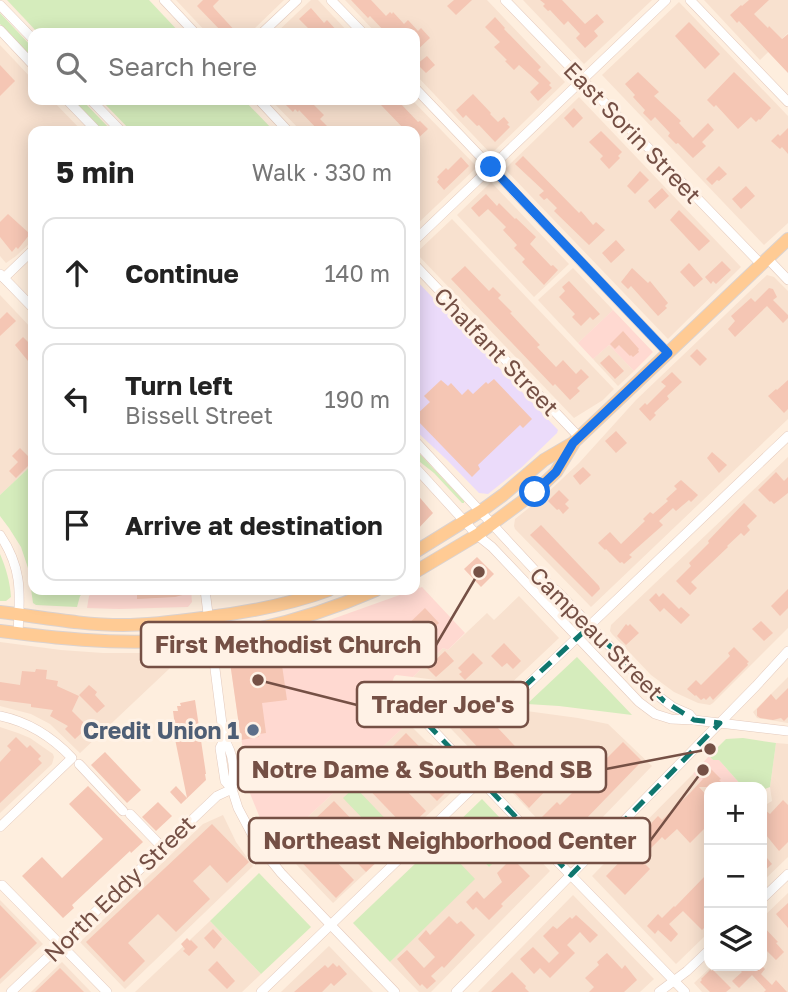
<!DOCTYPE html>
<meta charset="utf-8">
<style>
body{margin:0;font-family:"Golos Text",sans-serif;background:#f6f6f6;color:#222}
.controls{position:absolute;right:21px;bottom:21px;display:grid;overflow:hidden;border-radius:14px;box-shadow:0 4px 18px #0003}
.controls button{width:63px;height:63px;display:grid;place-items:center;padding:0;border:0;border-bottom:2px solid #e0e0e0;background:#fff;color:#222;font:35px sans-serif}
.stop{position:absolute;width:21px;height:21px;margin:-16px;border:5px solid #1a73e8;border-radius:50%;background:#fff}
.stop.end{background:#1a73e8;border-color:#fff;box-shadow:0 2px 7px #0008}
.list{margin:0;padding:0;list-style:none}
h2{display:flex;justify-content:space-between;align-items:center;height:91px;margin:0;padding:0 28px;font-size:30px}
h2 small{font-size:23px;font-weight:400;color:#767676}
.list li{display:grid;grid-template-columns:46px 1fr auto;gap:21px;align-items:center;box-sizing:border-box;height:112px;margin:0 14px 14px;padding:0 14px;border:2px solid #e0e0e0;border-radius:14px}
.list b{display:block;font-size:26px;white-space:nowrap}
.list p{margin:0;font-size:23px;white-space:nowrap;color:#767676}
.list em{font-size:23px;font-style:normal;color:#767676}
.icon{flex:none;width:38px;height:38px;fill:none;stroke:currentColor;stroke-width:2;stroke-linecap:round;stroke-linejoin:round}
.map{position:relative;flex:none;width:788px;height:992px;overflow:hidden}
.search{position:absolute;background:#fff;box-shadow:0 4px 18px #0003;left:28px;top:28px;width:392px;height:77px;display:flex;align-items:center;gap:18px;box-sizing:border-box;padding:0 24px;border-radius:14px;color:#767676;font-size:26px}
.panel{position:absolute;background:#fff;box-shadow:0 4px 18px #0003;left:28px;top:126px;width:392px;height:469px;border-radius:14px}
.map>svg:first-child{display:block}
.residential{fill:#f8e1cf}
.commercial{fill:#ffd9d1}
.education{fill:#ebdbfa}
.green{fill:#d5ecbc}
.building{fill:#f5c6b4}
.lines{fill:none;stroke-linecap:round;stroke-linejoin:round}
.minor-casing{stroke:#e4cabd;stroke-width:10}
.major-casing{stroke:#dbd2cf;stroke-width:14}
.minor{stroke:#fff;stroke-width:9}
.major{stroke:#ffcb94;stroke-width:12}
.route{stroke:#1a73e8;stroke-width:9}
.marked{fill:none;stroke:#0f766e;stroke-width:5;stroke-dasharray:14 9;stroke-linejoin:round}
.service-dot{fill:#5c6f8a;stroke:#fff2e6;stroke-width:2.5}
.labels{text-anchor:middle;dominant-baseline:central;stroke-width:6;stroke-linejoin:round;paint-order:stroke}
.street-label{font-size:23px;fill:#755045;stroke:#fff2e6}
.service-label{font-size:23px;font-weight:bold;fill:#4e5e75;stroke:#fff2e6;text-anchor:end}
.leader{fill:none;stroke:#755045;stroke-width:2.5}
.callout-dot{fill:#755045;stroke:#fff2e6;stroke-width:2.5}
.callout{fill:#fff2e6;stroke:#755045;stroke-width:2.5}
.callout-label{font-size:24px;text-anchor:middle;font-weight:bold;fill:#755045}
</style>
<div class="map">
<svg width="788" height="992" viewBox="0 0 788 992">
<rect width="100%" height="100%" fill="#feeede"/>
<g class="residential">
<path d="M176,0H284L250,33H207Z"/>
<path d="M311,0H318L349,33H276Z"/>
<path d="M345,0H487L565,82L491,154L415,74V33H376Z"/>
<path d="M523,0H652L584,64Z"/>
<path d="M704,0H788V33L760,60Z"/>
<path d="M679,2L788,116V223L764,245L602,75Z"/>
<path d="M0,45L33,80V100H52L82,131H33V240L16,256L6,263L0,256Z"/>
<path d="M579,97L741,267L668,339L505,169Z"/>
<path d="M271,100H412L477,167L415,226V131H301Z"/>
<path d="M491,182L569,264L534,297L457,215Z"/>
<path d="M452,219L614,389L603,400L574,418L416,253Z"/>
<path d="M573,268L613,310L578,343L538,300Z"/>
<path d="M767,275L774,277L788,291V419L591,607L515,529L514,526L515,519L545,495L579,463L636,400Z"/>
<path d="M0,295L33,330V464L0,495Z"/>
<path d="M609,345L634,371L618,386L593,359Z"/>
<path d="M788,457V628L713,703L710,705L698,703L674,692L651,675L612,634L610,631L611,625Z"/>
<path d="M519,596L559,638L505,689L413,677L443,648L448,650L487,613L494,620Z"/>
<path d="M0,642L61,650L103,653H139L188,651L80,753L50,724L31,714L0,706Z"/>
<path d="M788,677V723L757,718L753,712Z"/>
<path d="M444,700L578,718L608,724L652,766L569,852L433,710Z"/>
<path d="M408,723L427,742L432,744L466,779L333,903L278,845Z"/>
<path d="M0,727L18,733L30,738L53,754L54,757L52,764L0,813Z"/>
<path d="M776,743L788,744V857L762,882V807L772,801L770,787Z"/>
<path d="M693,774L709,791V932L676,964L592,876Z"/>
<path d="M223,815L236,842L253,866L125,989L80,942L203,824Z"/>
<path d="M452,828L489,867L520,839L550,871L431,992H419L390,962L474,879L439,841Z"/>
<path d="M788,893V992H702L694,983L712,966H762V918Z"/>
<path d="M573,895L654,979L640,992H478Z"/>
<path d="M0,900L43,944L0,984Z"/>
<path d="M210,921L261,974L242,992H135Z"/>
<path d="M329,946L373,992H281Z"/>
<path d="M62,962L91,992H31Z"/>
</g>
<g class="commercial">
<path d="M613,310L653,352L634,371L609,345L593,359L578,343Z"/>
<path d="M422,587L465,633L448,650L443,648L413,677L396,675L394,677L392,683L393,704L408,723L278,845L260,818L249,791L229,655L232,649L238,643L291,632L324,622Z"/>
<path d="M95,590H191L192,602L188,607L119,609L87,608L89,596Z"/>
<path d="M709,756L713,760H719L743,787H709V791L693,774Z"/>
</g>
<path class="education" d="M415,279L558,430L557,433L522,467L488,494L479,493L447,460L415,430Z"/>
<g class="green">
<path d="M7,0H149L180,33H38Z"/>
<path d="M0,13L33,48V59L0,24Z"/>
<path d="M72,100H82L112,131H101Z"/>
<path d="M101,100H244L274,131H131Z"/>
<path d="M415,449L464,501V503H462L434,473L415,458Z"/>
<path d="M33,464V590H86L80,596L77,607L36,605L33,603L28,568L21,547L9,528L0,516V495Z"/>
<path d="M0,554C6,568 10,582 11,597L6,601H0Z"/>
<path d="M577,657L632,715L559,706L527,704Z"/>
<path d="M743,738L776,743L770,787L762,790V787H743L719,760H713L709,756L726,739Z"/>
<path d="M355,787L398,832L386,843L343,798Z"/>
<path d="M482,799L520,839L489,867L452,828Z"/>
<path d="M439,841L475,879L390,962L353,923Z"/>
<path d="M259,873L311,927L261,974L210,921Z"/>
</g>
<g class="building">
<path d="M203,0H219L213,6L214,8L237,33H223L197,6Z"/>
<path d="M351,0H371L386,16L390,12L392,14L393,12L404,24L408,20L418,31L421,28L430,38L415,52L416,33H386L370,16L368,18Z"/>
<path d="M454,0H472L456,15L447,6Z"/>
<path d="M540,0H562L585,24L597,14L604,22L594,31L598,36L585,48L576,38L580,34L568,21L564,25L550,10L548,11L543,6L545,4Z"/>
<path d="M749,0H769L754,14L768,28L769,26L782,39L788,34V73L739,21L737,23L730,15L741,5L742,6Z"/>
<path d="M311,8L324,23L327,20L339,33H313L299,19Z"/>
<path d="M495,17L505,28L504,29L541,67L538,70L551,83L549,85L552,88L538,101L530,92L539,83L519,65L514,70L505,61L507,60L494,47L500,42L485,27Z"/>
<path d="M689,22L720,54L705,69L675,36Z"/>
<path d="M427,56L435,65L426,73L417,64Z"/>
<path d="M0,65L15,81L0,96Z"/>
<path d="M638,72L659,92L654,96L681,121L679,123L693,138L708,123L714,130L702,142L706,146L693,158L678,143L676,144L668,136L670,133L655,117L651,121L643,113L645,110L633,97L635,95L625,84Z"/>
<path d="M734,72L771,108L760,120L759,119L756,122L751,117L738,129L716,105L714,107L707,100Z"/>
<path d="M473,94L491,113L490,114L498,122L504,117L509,123L507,124L510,127L495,142L479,125L477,126L466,115L463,118L456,110Z"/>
<path d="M281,100H309L324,115L320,119L332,131H319L299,110L298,112L295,109L293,112Z"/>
<path d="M386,100H405L401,104L418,122L420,121L428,129L415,141V131H406L381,105Z"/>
<path d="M574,108L583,118L573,128L564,118Z"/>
<path d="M788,128V154L782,147L780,149L771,141L778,134L780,136Z"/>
<path d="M601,131L622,152L618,156L620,158L609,169L600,159L603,156L589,142Z"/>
<path d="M523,156L579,213L581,211L593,225L596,222L605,230L589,245L554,211L557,208L547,198L544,200L539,195L544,191L515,164Z"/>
<path d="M461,157L469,166L444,190L437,182L439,179L437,177L446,168L448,170Z"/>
<path d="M719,166L727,174L719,181L717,180L712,185L706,179Z"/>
<path d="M640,171L649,180L635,194L627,186Z"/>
<path d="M746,186L755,196L741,209L732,199Z"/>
<path d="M662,188L669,196L655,209L648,201Z"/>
<path d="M486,194L497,206L499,203L515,219L516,218L536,237L530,244L551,266L553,265L558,270L544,285L522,262L525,259L514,248L517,245L503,230L506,227L488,209L479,217L471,208Z"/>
<path d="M679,210L710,241L699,251L670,220Z"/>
<path d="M8,214L30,234L18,249L16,247L12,252L0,237V222Z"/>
<path d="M616,240L625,250L611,263L602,253Z"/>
<path d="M722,261L731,270L716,284L713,281L711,284L705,277Z"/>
<path d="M689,263L703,279L694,287L680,272Z"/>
<path d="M465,266L489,291L493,287L501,295L498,298L512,312L510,313L540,345L537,347L556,367L563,360L576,374L581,369L589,377L577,388L580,391L570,400L555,384L553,386L533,365L451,279Z"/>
<path d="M632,268L648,283L650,281L668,303L665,306L667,308L658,316L631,286L628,289L621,282Z"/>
<path d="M569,281L600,314L593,320L590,317L581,326L572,317L575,314L559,297L565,291L562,287Z"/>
<path d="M769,288L773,289L777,297L773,300L788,315V318L783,323L767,306L735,337L728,329L735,321L731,316L751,298L755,302Z"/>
<path d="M7,312L16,321L0,336V319Z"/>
<path d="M623,331L639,349L638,350L639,352L633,357L631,355L630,356L619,345L615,349L610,344Z"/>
<path d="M23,337L33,347V356L28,361L15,345Z"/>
<path d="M697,349L707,359L700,366L690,356Z"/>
<path d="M609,355L624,371L615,379L600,363Z"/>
<path d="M672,372L682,382L667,396L669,399L654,413L656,415L650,421L639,409L645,403L647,405L666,386L661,382Z"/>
<path d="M494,379L532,419L523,428L520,425L478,465L480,469L472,477L415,418V416L430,402L424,396L441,380L448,386L451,383L462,395L468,389L473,394L486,382L488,384Z"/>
<path d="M788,380V409L784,413L768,396L776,389L777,390Z"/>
<path d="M616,431L627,443L616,453L605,441Z"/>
<path d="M20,448L33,461L16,478L9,471L18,462L12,456Z"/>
<path d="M712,452L727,465L719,473L707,458Z"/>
<path d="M583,467L591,475L580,485L573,476Z"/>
<path d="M776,472L784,481L788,477V493L774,504L771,501L770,502L758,490Z"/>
<path d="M681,480L698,495L691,502L689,500L676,511L673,508L659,521L663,525L629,555L632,557L624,564L622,562L620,563L606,549L605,550L598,543L610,532L621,544L645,521L643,519L650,512L653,514L668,501L666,499L677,489L674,486Z"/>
<path d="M559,490L569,500L565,504L569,508L563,514L559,509L557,510L548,501Z"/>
<path d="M415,492L433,513L415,532Z"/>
<path d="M744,503L757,516L747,526L750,530L744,536L741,533L727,546L728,547L691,582L697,588L690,595L676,581L691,566L689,563L709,543L708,541Z"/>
<path d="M541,525L599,586L600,589L592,597L530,535Z"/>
<path d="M477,557L494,574L481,587L464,569Z"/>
<path d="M788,589V608L780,616L771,606Z"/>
<path d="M137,590H193L194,592L175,597L137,599Z"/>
<path d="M656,593L659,597L663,593L679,609L681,607L690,615L681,624L664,608L660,612L649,600Z"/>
<path d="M425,608L439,623L414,647L400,632Z"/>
<path d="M761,621L773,633L764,641L752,629Z"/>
<path d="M626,624L628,626L630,624L639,633L626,645L617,636Z"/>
<path d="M504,643L521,661L513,669L507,663L502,667L491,656Z"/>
<path d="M734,647L749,662L747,663L748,665L713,700L710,696L706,700L704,698L701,700L696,695L695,696L687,689L696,680L701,685L730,656L728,653Z"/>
<path d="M251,650L252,658L271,656L272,660L281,658L287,700L262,703L266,733L259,734V737L241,740L229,655L239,653V651Z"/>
<path d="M445,651L454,661L436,677L427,668Z"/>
<path d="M473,653L483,663L465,680L459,674L462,672L458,668Z"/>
<path d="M36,669L47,670L46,679L58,681L57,686L79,696L72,711L88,727L75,739L65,729L68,726L50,716L53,710L31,707V704L0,700V682L20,685L22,671L35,672Z"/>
<path d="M89,685L97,692L95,695L105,706L97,713L79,695Z"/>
<path d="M788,688V717L784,721L781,718L773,720L760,718L757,716V709L771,694L776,700Z"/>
<path d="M195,700L206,774H205L206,780L181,804L170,792L176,786L187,798L174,734H176L173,711H178L177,706H181L180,703Z"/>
<path d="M439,706L480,709L531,763L527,767L548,788L529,808L512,790L515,787Z"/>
<path d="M406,733L455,783L437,801L388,751Z"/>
<path d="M16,737L27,748L30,745L41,756L38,759L42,763L0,803V762L11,750L7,746Z"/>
<path d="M623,742L642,761L580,825L586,831L569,848L540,819L557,802L560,805Z"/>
<path d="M105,752L141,790L127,803L91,765Z"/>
<path d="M377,760L426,811L407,829L358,778Z"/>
<path d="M706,764L721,779L719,780L726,787H699L709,798V824L690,843L677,829L665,840L662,837L650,849L640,839L642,837L640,835L658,816L662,820L690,793L703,779L697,773Z"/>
<path d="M88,786L143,842L131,853L130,851L72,905L74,908L63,918L22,876L42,857L62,878L103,839L69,804Z"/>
<path d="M783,800L788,805V842L779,851L762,830V813L765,810L770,814Z"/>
<path d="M334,801L385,854L366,872L315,819Z"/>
<path d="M158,802L172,816L156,831L142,817Z"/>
<path d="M212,824L249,862L227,883L210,865L193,881L210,899L176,932L158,914L128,943L145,961L124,982L86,942Z"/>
<path d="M305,829L354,880L336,898L287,847Z"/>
<path d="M631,850L650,869L625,895L606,876Z"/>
<path d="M512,852L521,861L518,864L530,876L501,904L503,906L489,920L476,907L473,910L466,902L477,891L484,899L502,882L497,873L506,864L503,861Z"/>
<path d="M762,852L772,864L762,873Z"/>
<path d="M705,876L709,880V923L702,930L683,911L669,924L678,934L671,942L658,930L655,934L647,926L658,914L662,918L674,906L675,907Z"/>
<path d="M788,903V928L776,914Z"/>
<path d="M0,905L37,943L0,979Z"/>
<path d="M576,915L598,935L590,943L580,932L567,945L575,953L550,978L540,968L534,974L520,959L533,947L549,963L559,953L543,936L553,926L557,929L570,917L572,919Z"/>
<path d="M449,916L457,924L461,921L475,935L444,968L442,966L431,976L436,981L427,989L422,984L420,986L397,959L407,950L424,968L435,957L418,939L426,930L430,935Z"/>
<path d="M762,925L778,942L776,943L784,952L776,960L762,946Z"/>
<path d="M213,929L222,939L214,949L204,938Z"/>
<path d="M187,938L190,941L191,940L198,947L189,956L183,951L185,949L181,944Z"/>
<path d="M607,953L622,969L625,965L637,980L624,992H589L594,987L585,978L599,965L597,962Z"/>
<path d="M217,961L235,981L227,989L208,970Z"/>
<path d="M333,963L337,967L339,965L347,974L334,986L331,983L322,992H294L325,965L328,968Z"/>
<path d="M736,966H762L765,969L761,974L772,985L776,980L787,992H764L766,990L752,975L739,988L732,981L742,972Z"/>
<path d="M60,968L84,992H35Z"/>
<path d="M710,970L712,971L713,970L731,988L726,992H710L700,982L702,980L701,979Z"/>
<path d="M512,972L526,986L525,988L529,992H491Z"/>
</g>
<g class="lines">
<g class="minor-casing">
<g id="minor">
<path d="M164,0L195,33"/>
<path d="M331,0L363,33"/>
<path d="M505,0L761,264"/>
<path d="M690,0L788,102"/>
<path d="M0,5L33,39"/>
<path d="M0,30L33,65"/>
<path d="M262,33L297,0"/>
<path d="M415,88L668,353"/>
<path d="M67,100L97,131"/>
<path d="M91,100L121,131"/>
<path d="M259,100L288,131"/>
<path d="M415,240L666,0"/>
<path d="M767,258L788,280"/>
<path d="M415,265L579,437"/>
<path d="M0,274L33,308"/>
<path d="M4,278L33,250"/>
<path d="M415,441L543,579L559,593L654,693L673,707L689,714L694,720"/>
<path d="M415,467L477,535L492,547L639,702L655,714L671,719L694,720L788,731"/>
<path d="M0,535C23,569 20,594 18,633"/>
<path d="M205,590L224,740"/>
<path d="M0,716C29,722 52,737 72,758L0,827"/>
<path d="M79,764L123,811"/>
<path d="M232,789C235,773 234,753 224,740L220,748L225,781L232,789L238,808L256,842L281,873L395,992"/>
<path d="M130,814L162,847"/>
<path d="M2,885L107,992"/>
<path d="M762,899L788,874"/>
<path d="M11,992L217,796L232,789"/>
<path d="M261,992L481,780"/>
<path d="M456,992L756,686L788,651"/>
<path d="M659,992L687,971L709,950"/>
<path d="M685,992L555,859L417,713L413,706L412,700C417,695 423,690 430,689C451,687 487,694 508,697L518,694L788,436"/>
</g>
</g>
<g class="major-casing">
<g id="major">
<path d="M415,552L481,511L503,495L544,460L573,443L788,239"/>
<path d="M415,572L477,535L535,492L556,472L573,444"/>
<path d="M0,612C41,617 82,625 123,625C152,625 180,621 209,617C249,612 291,604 329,590"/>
<path d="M0,631C55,638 109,644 165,641C237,638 310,619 376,590"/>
</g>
</g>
<use href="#minor" class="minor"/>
<use href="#major" class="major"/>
</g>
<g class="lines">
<path class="route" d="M491,167L668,353L573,443L556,472L535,492"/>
</g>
<path class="marked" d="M590,626L664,701L694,720L720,723L571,875L417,713L412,700L429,689L514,696Z"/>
<circle class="service-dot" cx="253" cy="730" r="7"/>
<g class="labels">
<g class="street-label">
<text transform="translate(633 132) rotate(46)">East Sorin Street</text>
<text transform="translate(497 351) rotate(46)">Chalfant Street</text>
<text transform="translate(597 633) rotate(45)">Campeau Street</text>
<text transform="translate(119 888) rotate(-44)">North Eddy Street</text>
</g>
<g class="service-label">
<text x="239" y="730">Credit Union 1</text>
</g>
</g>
<path class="leader" d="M479 572L436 645M258 680L357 705M710 749L606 769M703 770L650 841"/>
<g class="callout-dot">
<circle cx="479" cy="572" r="7"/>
<circle cx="258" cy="680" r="7"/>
<circle cx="710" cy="749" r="7"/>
<circle cx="703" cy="770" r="7"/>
</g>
<g class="callout">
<rect x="141" y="622" width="295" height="45" rx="7"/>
<rect x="357" y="682" width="171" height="45" rx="7"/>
<rect x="238" y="747" width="368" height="45" rx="7"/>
<rect x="249" y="818" width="401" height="45" rx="7"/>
</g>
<g class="callout-label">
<text x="288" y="653">First Methodist Church</text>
<text x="443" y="713">Trader Joe's</text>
<text x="422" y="778">Notre Dame &amp; South Bend SB</text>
<text x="450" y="849">Northeast Neighborhood Center</text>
</g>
</svg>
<div class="controls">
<button>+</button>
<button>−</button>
<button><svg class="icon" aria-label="layers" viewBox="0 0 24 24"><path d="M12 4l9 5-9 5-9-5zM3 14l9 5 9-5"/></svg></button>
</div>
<div class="stop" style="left:535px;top:492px"></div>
<div class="stop end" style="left:491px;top:167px"></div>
<div class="search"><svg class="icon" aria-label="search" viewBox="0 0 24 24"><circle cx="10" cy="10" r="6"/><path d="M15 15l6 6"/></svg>Search here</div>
<section class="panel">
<h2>5 min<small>Walk · 330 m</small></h2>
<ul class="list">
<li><svg class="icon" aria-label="ahead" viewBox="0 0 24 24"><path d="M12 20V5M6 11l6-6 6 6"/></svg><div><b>Continue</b></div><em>140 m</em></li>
<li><svg class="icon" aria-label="left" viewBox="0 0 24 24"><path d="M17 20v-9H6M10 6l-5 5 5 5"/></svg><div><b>Turn left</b><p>Bissell Street</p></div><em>190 m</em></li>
<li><svg class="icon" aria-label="arrive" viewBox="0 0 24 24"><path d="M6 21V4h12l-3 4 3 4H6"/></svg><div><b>Arrive at destination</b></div></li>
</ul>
</section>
</div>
